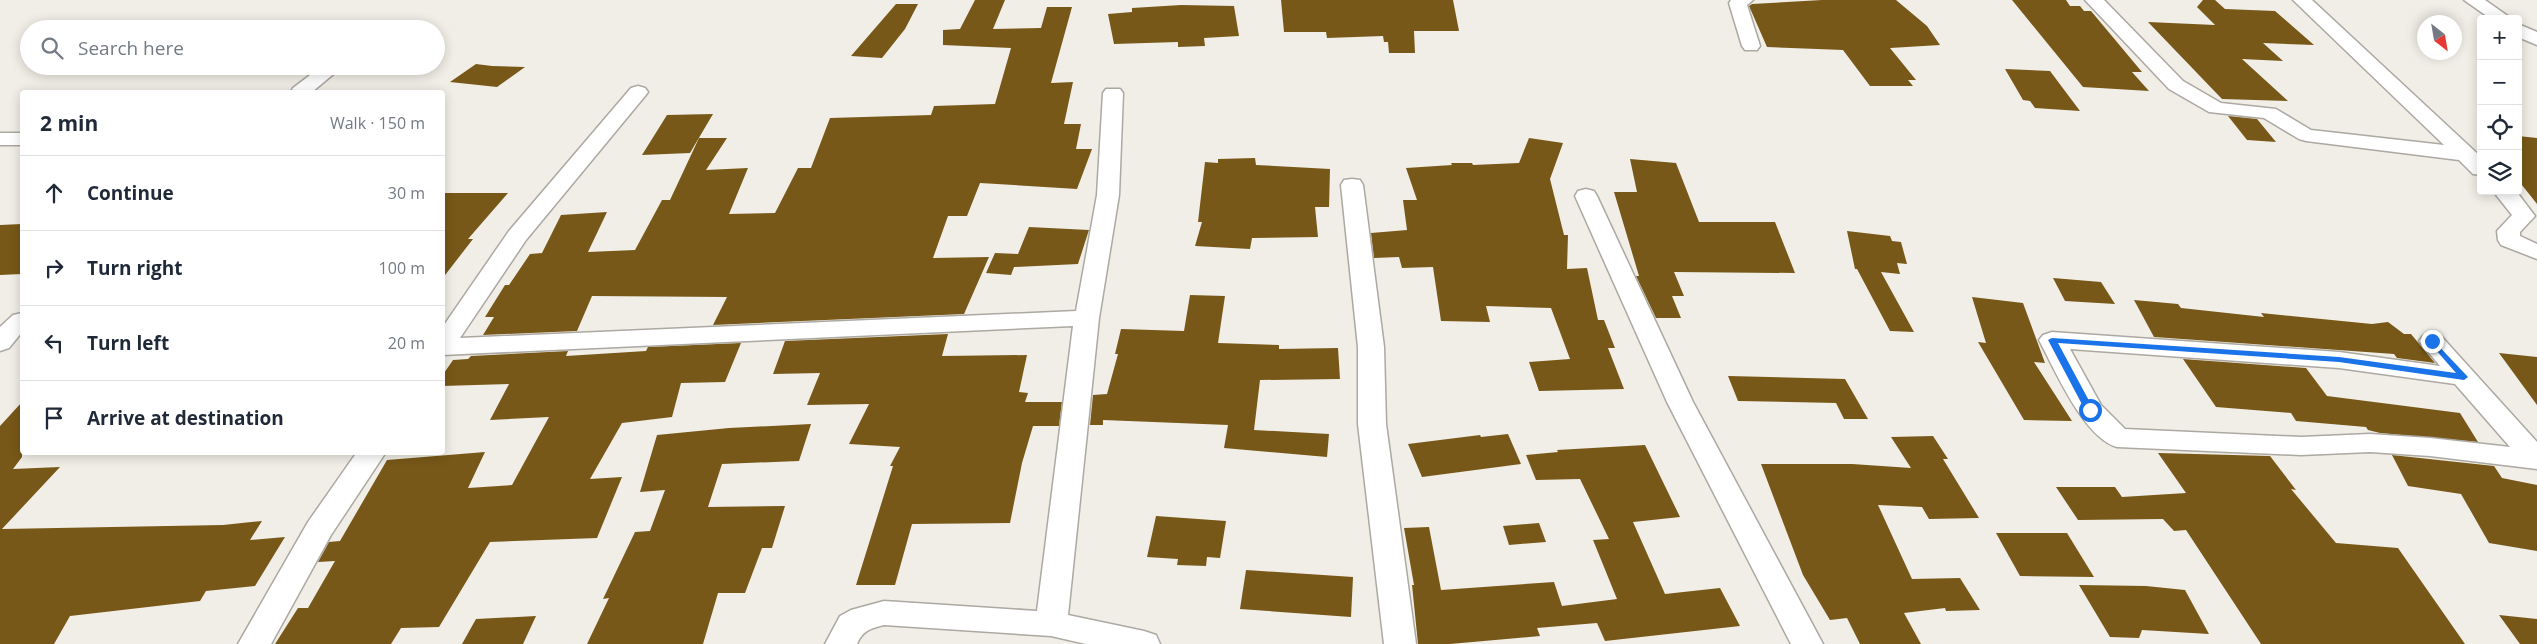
<!DOCTYPE html>
<meta charset="utf-8">
<style>
body{margin:0;font-family:"Open Sans",sans-serif;background:#f6f6f7;color:#1f2937}
.controls{position:absolute;right:15px;top:15px;display:grid;overflow:hidden;border-radius:5px;box-shadow:0 2px 12px #0003}
.controls button{width:45px;height:45px;display:grid;place-items:center;padding:0;border:0;border-bottom:1px solid #e0e1e3;background:#fff;color:#1f2937;font:25px sans-serif}
.compass{position:absolute;left:2417px;top:15px;width:45px;height:45px;border-radius:50%;background:#fff;box-shadow:0 2px 12px #0003;rotate:149deg}
.stop{position:absolute;width:15px;height:15px;margin:-11px;border:4px solid #1a73e8;border-radius:50%;background:#fff}
.stop.end{background:#1a73e8;border-color:#fff;box-shadow:0 1px 5px #0008}
.list{margin:0;padding:0;list-style:none}
h2{display:flex;justify-content:space-between;align-items:center;height:65px;margin:0;padding:0 20px;font-size:21px}
h2 small{font-size:16px;font-weight:400;color:#747a83}
.list li{display:grid;grid-template-columns:32px 1fr auto;gap:15px;align-items:center;box-sizing:border-box;height:75px;padding:0 20px;border-top:1px solid #e0e1e3}
.list b{display:block;font-size:19px;white-space:nowrap}
.list em{font-size:16px;font-style:normal;color:#747a83}
.icon{flex:none;width:28px;height:28px;fill:none;stroke:currentColor;stroke-width:2;stroke-linecap:round;stroke-linejoin:round}
.map{position:relative;flex:none;width:2537px;height:644px;overflow:hidden}
.search{position:absolute;background:#fff;box-shadow:0 2px 12px #0003;left:20px;top:20px;width:425px;height:55px;display:flex;align-items:center;gap:12px;box-sizing:border-box;padding:0 18px;border-radius:28px;color:#747a83;font-size:19px}
.panel{position:absolute;background:#fff;box-shadow:0 2px 12px #0003;left:20px;top:90px;width:425px;height:365px;border-radius:5px}
.map>svg:first-child{display:block}
.building{fill:#785818}
.lines{fill:none;stroke-linecap:round;stroke-linejoin:round}
.minor-casing{stroke:#aca8a2;stroke-width:3}
.minor{fill:#fff;fill-rule:evenodd}
.route{fill:#1a73e8}
</style>
<div class="map">
<svg width="2537" height="644" viewBox="0 0 2537 644">
<rect width="100%" height="100%" fill="#f1eee7"/>
<g class="building">
<path d="M975,0H1005L993,29L1041,28L1047,7H1072L1051,83L1073,82L1064,124H1081L1076,149H1092L1077,189L980,183L967,216H948L933,258L989,257L964,314L713,325L727,297L592,296L577,331L483,335L494,317H485L505,285H509L530,254L542,253L561,215L607,212L588,252L635,250L662,200H670L699,138H727L706,170L748,168L729,214L775,213L798,168H811L830,118L931,115L934,106L995,104L1011,48L943,45V30L960,29Z"/>
<path d="M1281,0H1453L1459,31H1414L1415,53H1389L1388,42H1384L1383,36L1327,38L1326,32H1284Z"/>
<path d="M1822,0H1896L1927,26L1940,45L1890,48L1916,80H1908L1913,86H1870L1843,50L1767,47L1749,6L1752,4Z"/>
<path d="M2012,0H2066L2070,6H2080L2084,11H2091L2142,72H2132L2149,91L2083,87Z"/>
<path d="M2203,0H2215L2225,9L2275,11L2314,45L2263,43L2283,61L2242,59L2288,101L2222,99L2148,22L2215,25L2197,7Z"/>
<path d="M896,4H918L905,29L882,58L851,56Z"/>
<path d="M1181,5L1234,6L1239,36L1204,38L1205,46L1178,47V42L1114,44L1108,14L1132,12V8Z"/>
<path d="M476,64L492,66L525,67L497,87L450,82Z"/>
<path d="M2005,69L2050,71L2080,111L2035,108L2030,101L2023,100Z"/>
<path d="M713,114L690,153L642,155L667,115Z"/>
<path d="M2228,116L2257,119L2276,142L2247,140Z"/>
<path d="M2518,136L2537,138V204L2518,180Z"/>
<path d="M1529,138L1563,143L1550,179L1564,235H1568L1567,269L1587,268L1598,320H1604L1615,348H1608L1624,389L1539,391L1529,362L1570,359L1551,308L1486,306L1490,322L1441,321L1433,267L1402,268L1399,257L1374,258L1371,233L1407,230L1403,200H1417L1406,168L1452,165L1451,163H1472L1473,165L1519,163Z"/>
<path d="M1255,158L1256,165L1330,169L1329,207H1315L1318,237L1252,238L1250,249L1195,246L1202,222H1198L1205,162L1218,163V159Z"/>
<path d="M1630,159L1676,163L1699,222H1775L1795,273L1674,272L1684,296H1672L1681,318H1656L1636,276H1639L1614,192H1637Z"/>
<path d="M442,193H508L468,239H473L442,279Z"/>
<path d="M22,224V274L0,275V225Z"/>
<path d="M1029,227L1089,230L1078,264L1014,267L1011,275L986,273L995,253L1018,254Z"/>
<path d="M1847,231L1890,236L1892,241L1901,242L1907,264L1897,263L1900,274L1881,272L1914,332L1890,331L1857,269H1855Z"/>
<path d="M2053,278L2101,282L2115,304L2065,301Z"/>
<path d="M1190,295L1225,296L1218,343L1279,345V349L1338,348L1340,379L1260,380L1254,430L1329,434L1327,457L1224,448L1228,425L1103,420V425H1090L1093,395L1107,394L1118,354H1115L1121,329L1184,331Z"/>
<path d="M1972,297L2023,303L2045,363L2034,362L2072,421L2024,420L1978,342L1986,343Z"/>
<path d="M2134,300L2178,304L2181,308L2264,317L2261,313L2372,324L2388,322L2404,334H2411L2435,363L2397,358L2394,354L2154,337Z"/>
<path d="M948,334L942,356L1027,355L1019,392L1028,393L1025,402H1062L1059,426H1033L1022,463L1010,523L912,524L895,585H856L893,466H890L900,447L849,444L869,404L807,405L820,373L773,374L785,341Z"/>
<path d="M741,343L725,382L681,383L672,417L622,423L590,479L622,477L597,538L490,542L439,627L401,628L391,644H275L298,608H308L335,561L318,562L329,542L340,541L387,460L485,452L468,488L512,485L549,417L490,420L509,384L442,386V376L453,360L468,359L471,356L568,351L566,356L646,351L648,347Z"/>
<path d="M2499,353L2537,357V405Z"/>
<path d="M2183,359L2306,368L2327,396L2460,413L2478,442L2380,433L2368,430L2366,427L2296,421L2291,413L2216,407Z"/>
<path d="M1728,376L1845,379L1868,419H1844L1836,403L1738,401Z"/>
<path d="M22,402V457L13,469L60,467L2,529L223,525L262,521L250,540L285,537L255,586L206,591L200,601L70,616L54,644H0V426Z"/>
<path d="M811,424L799,461L722,464L708,507L785,506L772,548H762L745,593H718L703,644H587L609,598L603,599L635,532L650,531L665,490L640,492L657,435L729,428Z"/>
<path d="M1508,434L1521,464L1422,477L1408,444L1480,435L1481,437Z"/>
<path d="M1933,436L1948,459H1943L1979,518L1929,519L1922,507L1878,505L1912,579L1960,578L1980,610L1946,611L1945,608L1904,613L1921,644H1860L1847,618L1830,620L1803,575L1761,464H1852L1911,468L1891,437Z"/>
<path d="M1645,445L1680,517L1633,522L1665,594L1720,588L1740,626L1605,641L1597,623L1537,628L1540,636L1450,644H1418L1412,585H1414L1404,528L1429,527L1441,590L1554,582L1562,606L1617,599L1593,540L1609,539L1580,479L1536,480L1526,455L1558,452L1557,450Z"/>
<path d="M2158,453L2270,456L2296,490L2291,489L2336,543L2398,548L2465,644H2261L2186,530L2174,531L2163,519L2078,520L2056,487H2115L2122,497L2186,493Z"/>
<path d="M2392,455L2494,466L2502,478L2537,485V551L2489,543L2461,494L2408,486Z"/>
<path d="M1156,516L1226,521L1220,558L1207,557L1206,566L1177,565L1178,559L1147,557Z"/>
<path d="M1539,523L1546,542L1509,545L1503,526Z"/>
<path d="M1996,533H2067L2094,577L2020,576Z"/>
<path d="M1246,570L1353,577L1351,617L1240,609Z"/>
<path d="M2079,585L2146,586L2185,590L2209,634L2142,630L2139,638L2110,637Z"/>
<path d="M2499,615L2537,619V644H2520Z"/>
<path d="M536,616L523,644H462L476,619Z"/>
</g>
<g class="lines">
<g class="minor-casing">
<g id="minor">
<path d="M1731,0H1753L1747,5L1760,46L1757,50H1745L1742,46L1729,3Z"/>
<path d="M2085,0H2104L2183,81L2221,103L2276,109L2311,130L2444,145L2293,0H2312L2481,157V175L2473,174L2459,160L2306,141L2299,139L2264,118L2209,112L2169,89Z"/>
<path d="M2464,0H2485L2512,19H2491Z"/>
<path d="M2518,24L2537,32V45L2518,37Z"/>
<path d="M322,66H343L312,92H291L293,88Z"/>
<path d="M638,86L645,88L648,92L645,96L526,240L460,338L1076,311L1097,195L1103,93L1106,89H1120L1123,93L1119,195L1099,318L1068,615L1144,631L1156,635L1160,644H1086L1051,636L884,625C871,628 862,631 857,644H825L840,616L851,610L884,601L1037,611L1073,326L442,355V328L509,231L631,88Z"/>
<rect x="0" y="133" width="22" height="12"/>
<path d="M1352,179L1360,180L1363,185L1384,347L1386,424L1416,644H1384L1358,424V347L1341,185L1344,180Z"/>
<path d="M1586,189L1594,191L1597,196L1693,402L1823,644H1791L1667,402L1575,196L1578,191Z"/>
<path d="M2493,191H2516L2535,216L2520,232V236L2537,244V259L2501,245L2498,240L2497,231L2512,215Z"/>
<path d="M22,313V332L9,348L0,351V327L13,315Z"/>
<path d="M2052,332L2339,352L2440,366L2419,341L2423,336L2432,333L2441,336L2537,442V469L2430,456L2370,452L2301,455L2117,447C2084,438 2055,370 2039,340L2043,335ZM2070,349L2339,368L2455,384L2510,447L2430,438L2370,434L2301,437L2125,429L2101,405Z"/>
<path d="M357,452H386L331,535L271,644H238L308,522Z"/>
</g>
</g>
<use href="#minor" class="minor"/>
</g>
<path class="route" d="M2052,338L2339,357L2456,373L2428,341L2432,339L2468,377L2464,380L2339,362L2058,343L2094,410L2090,413L2085,410L2048,340Z"/>
</svg>
<div class="controls">
<button>+</button>
<button>−</button>
<button><svg class="icon" aria-label="locate" viewBox="0 0 24 24"><circle cx="12" cy="12" r="6"/><path d="M12 2v4M12 18v4M2 12h4M18 12h4"/></svg></button>
<button><svg class="icon" aria-label="layers" viewBox="0 0 24 24"><path d="M12 4l9 5-9 5-9-5zM3 14l9 5 9-5"/></svg></button>
</div>
<svg class="compass" viewBox="-18 -18 36 36"><path d="M0-13l5 13h-10z" fill="#e53935"/><path d="M0 13l5-13h-10z" fill="#747a83"/></svg>
<div class="stop" style="left:2090px;top:410px"></div>
<div class="stop end" style="left:2432px;top:341px"></div>
<div class="search"><svg class="icon" aria-label="search" viewBox="0 0 24 24"><circle cx="10" cy="10" r="6"/><path d="M15 15l6 6"/></svg>Search here</div>
<section class="panel">
<h2>2 min<small>Walk · 150 m</small></h2>
<ul class="list">
<li><svg class="icon" aria-label="ahead" viewBox="0 0 24 24"><path d="M12 20V5M6 11l6-6 6 6"/></svg><div><b>Continue</b></div><em>30 m</em></li>
<li><svg class="icon" aria-label="right" viewBox="0 0 24 24"><path d="M7 20v-9h11M14 6l5 5-5 5"/></svg><div><b>Turn right</b></div><em>100 m</em></li>
<li><svg class="icon" aria-label="left" viewBox="0 0 24 24"><path d="M17 20v-9H6M10 6l-5 5 5 5"/></svg><div><b>Turn left</b></div><em>20 m</em></li>
<li><svg class="icon" aria-label="arrive" viewBox="0 0 24 24"><path d="M6 21V4h12l-3 4 3 4H6"/></svg><div><b>Arrive at destination</b></div></li>
</ul>
</section>
</div>
